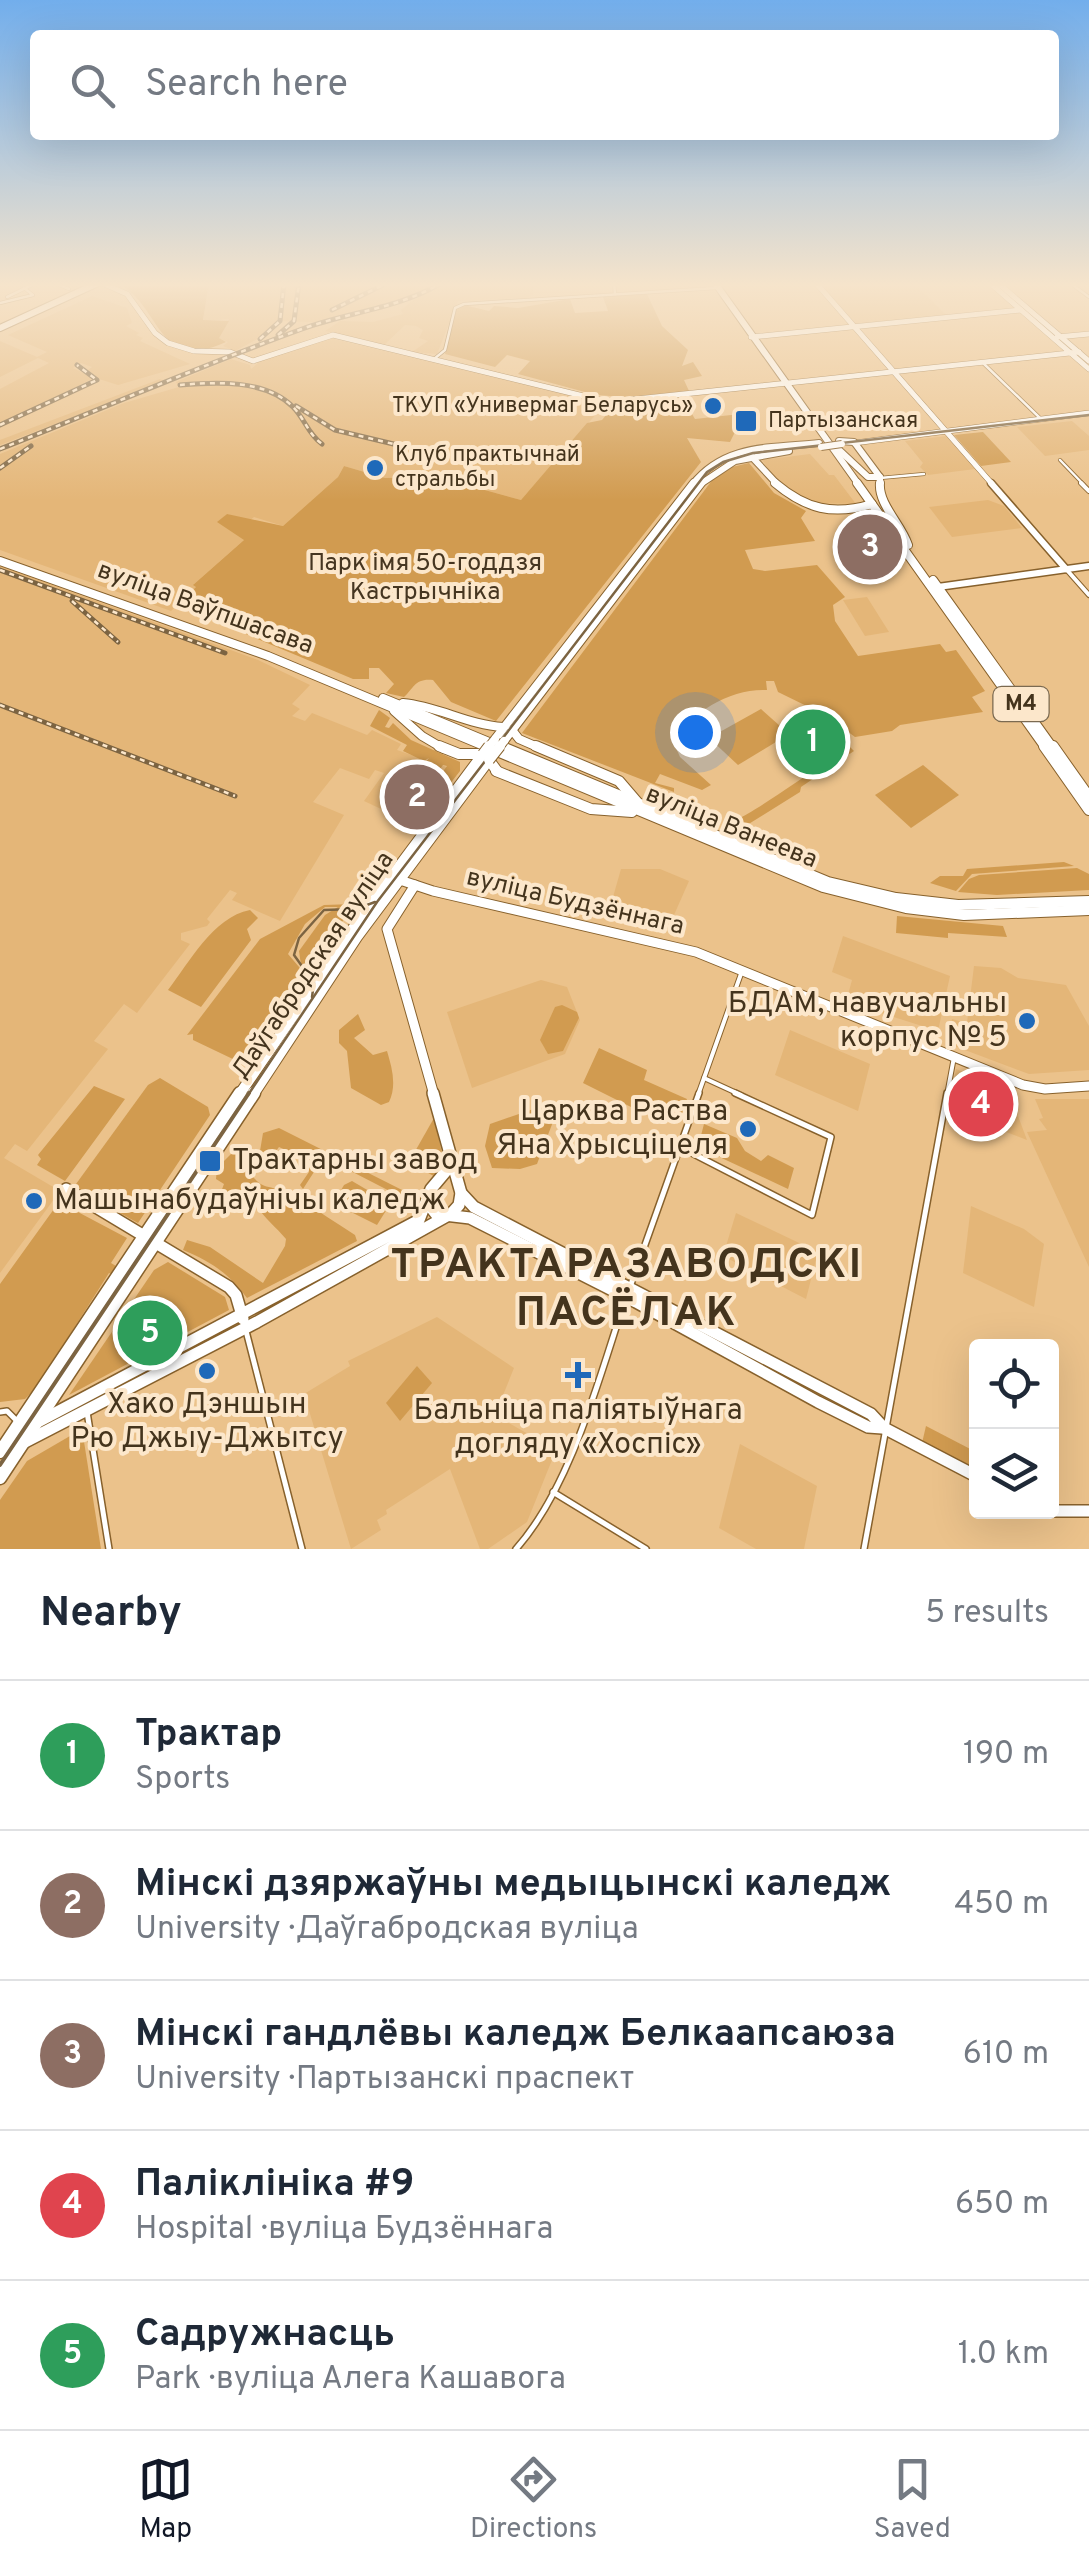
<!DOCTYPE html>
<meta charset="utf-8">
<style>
body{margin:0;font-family:Overpass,sans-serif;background:#f2f2f3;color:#1f2937}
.controls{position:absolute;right:30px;bottom:30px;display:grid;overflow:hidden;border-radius:10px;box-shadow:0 10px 40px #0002}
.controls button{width:90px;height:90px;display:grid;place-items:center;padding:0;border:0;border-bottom:2px solid #e0e1e3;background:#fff;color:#1f2937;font:50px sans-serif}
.you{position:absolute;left:695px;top:732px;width:35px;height:35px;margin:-25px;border:8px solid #fff;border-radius:50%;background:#1a73e8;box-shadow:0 0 0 15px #1a73e833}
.badge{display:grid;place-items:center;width:65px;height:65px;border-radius:50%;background:#111827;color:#fff;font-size:32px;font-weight:700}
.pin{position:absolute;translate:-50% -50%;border:5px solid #fff;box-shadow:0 2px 10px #0006}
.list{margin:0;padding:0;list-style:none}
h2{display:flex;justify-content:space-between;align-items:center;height:130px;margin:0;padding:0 40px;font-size:42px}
h2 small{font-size:32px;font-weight:400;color:#747a83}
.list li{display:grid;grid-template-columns:65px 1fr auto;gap:30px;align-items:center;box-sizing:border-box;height:150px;padding:0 40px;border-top:2px solid #e0e1e3}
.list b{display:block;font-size:38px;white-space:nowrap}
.list p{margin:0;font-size:32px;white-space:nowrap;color:#747a83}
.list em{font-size:32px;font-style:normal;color:#747a83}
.icon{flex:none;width:55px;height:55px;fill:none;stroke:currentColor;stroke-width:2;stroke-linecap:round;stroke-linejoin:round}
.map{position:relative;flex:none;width:1089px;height:1549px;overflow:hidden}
.search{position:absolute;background:#fff;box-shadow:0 10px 40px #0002;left:30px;right:30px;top:30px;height:110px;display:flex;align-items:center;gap:25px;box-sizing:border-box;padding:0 35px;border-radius:10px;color:#747a83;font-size:38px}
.sheet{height:880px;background:#fff}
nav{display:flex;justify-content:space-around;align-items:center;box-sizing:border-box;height:140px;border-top:2px solid #e0e1e3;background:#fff;font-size:28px;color:#747a83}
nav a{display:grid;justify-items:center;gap:5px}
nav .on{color:#111827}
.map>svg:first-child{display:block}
.built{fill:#e4b678}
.green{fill:#d19b50}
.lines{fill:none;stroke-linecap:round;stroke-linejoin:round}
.street-far2-casing{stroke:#87612c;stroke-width:4}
.street-far1-casing{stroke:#87612c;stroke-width:6}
.street-casing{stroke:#87612c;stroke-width:8}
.secondary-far3-casing{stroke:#87612c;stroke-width:6}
.secondary-far2-casing{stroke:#87612c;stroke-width:9}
.secondary-far1-casing{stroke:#87612c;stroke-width:11}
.secondary-casing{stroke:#87612c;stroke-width:14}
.primary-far3-casing{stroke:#87612c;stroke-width:8}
.primary-far2-casing{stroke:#87612c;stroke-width:10}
.primary-far1-casing{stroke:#87612c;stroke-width:12}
.primary-casing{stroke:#87612c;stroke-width:15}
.street-far2{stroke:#fff;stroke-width:2.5}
.street-far1{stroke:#fff;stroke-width:4}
.street{stroke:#fff;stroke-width:5}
.secondary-far3{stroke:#fff;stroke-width:5}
.secondary-far2{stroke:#fff;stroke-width:6}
.secondary-far1{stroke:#fff;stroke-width:9}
.secondary{stroke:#fff;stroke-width:11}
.primary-far3{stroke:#fff;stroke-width:6}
.primary-far2{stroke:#fff;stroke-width:8}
.primary-far1{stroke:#fff;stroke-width:10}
.primary{stroke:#fff;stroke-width:12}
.tram-far1{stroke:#7c6442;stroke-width:2.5}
.tram{stroke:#7c6442;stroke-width:4}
.rail-casing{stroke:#7c6442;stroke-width:5}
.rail{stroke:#fce7cb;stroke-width:2.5;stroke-dasharray:5;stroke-linecap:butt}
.primary-bridge-far2-casing{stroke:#87612c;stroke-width:8;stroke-linecap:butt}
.primary-bridge-far1-casing{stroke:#87612c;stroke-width:10;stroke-linecap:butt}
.primary-bridge-casing{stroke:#87612c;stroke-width:12;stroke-linecap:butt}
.primary-bridge-far2{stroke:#fff;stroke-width:6}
.primary-bridge-far1{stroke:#fff;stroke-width:8}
.primary-bridge{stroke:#fff;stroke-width:10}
.poi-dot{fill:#1f69b9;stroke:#fce7cb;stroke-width:4}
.labels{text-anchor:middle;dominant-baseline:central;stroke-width:8;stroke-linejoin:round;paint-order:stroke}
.far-poi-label{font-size:22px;fill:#44341d;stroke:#fce7cb;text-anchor:start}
.shield{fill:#fce7cb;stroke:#7b6a51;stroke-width:2.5}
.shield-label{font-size:22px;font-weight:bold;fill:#44341d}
.park-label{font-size:25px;fill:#463621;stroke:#fce7cb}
.street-label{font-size:25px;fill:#44341d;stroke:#fce7cb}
.near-poi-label{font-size:30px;fill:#44341d;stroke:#fce7cb;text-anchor:end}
.near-district-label{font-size:42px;font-weight:bold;letter-spacing:2.5px;fill:#44341d;stroke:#fce7cb}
</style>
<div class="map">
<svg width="1089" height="1549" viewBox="0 0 1089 1549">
<rect width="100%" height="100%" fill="#ebc28b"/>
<g class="built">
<path d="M209,283H436L387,307L316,322L276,321L263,336L235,351L223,346L228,342L218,338L229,319L203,321Z"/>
<path d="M442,283H533V294L528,298L458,301L437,354L412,352L428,341L419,338L423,330L416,326L405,325L384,345L325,331L340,321L373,322L403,314L401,310L412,301Z"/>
<path d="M819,283H914L946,315L855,324Z"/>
<path d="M92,296L127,308L132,323L126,326L139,333L136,335L143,338L140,341L190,364L118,385L99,379L88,370L92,367L81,363L73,368L94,378L0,425V389L49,363L38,358L0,377V341L37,357L47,352L8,335Z"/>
<path d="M326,337L605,404L521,500L438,477L385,478L344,466L338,477L283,526L254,517L248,522L227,514L218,522L245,539L194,584L197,586L171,611L0,550V454L124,403L179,387L176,382L231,359L250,365L251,369L259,362Z"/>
<path d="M160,379L164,382L0,445V440Z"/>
<path d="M1072,421L1089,436V450L1045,456L1017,427Z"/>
<path d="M946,436L975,469L928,475L920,467L923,463L905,441Z"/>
<path d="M810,454L829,475H834L856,504L811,503L782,488L762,460Z"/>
<path d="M988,500L1004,506L1022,528L952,537L929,507Z"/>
<path d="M0,566L258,660L310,685L292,704L300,709L292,716L305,721L312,713L367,735L372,730L401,744L397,750L447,767L434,784L438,787L411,823L364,801L384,773L375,770L369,779L340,768L313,802L344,815L280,921L232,900L237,893L230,890L207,919L210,922L207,926L181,933V940L190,944L143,1005L137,1013L124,1004L94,1041L108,1049L27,1151L15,1144L4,1158L60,1191L0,1273Z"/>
<path d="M867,597L889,632L865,636L843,600Z"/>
<path d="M621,869H660L689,881L666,933L607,918Z"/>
<path d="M843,936L950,976L938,1031L846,1002L852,980L832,972Z"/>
<path d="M974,966L1001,968L1018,978L1066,985L1089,1026V1070L1029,1074L949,1044L952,1019L967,1023Z"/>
<path d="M541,980L567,987L580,1020L565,1054L472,1088L447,1012Z"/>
<path d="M790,1030L870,1064L858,1111L775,1075Z"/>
<path d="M956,1069L1009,1092L1027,1140L948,1110Z"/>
<path d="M1035,1099H1089V1267L1027,1132L1047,1130L1039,1119L1043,1118Z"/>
<path d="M971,1206L1024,1229L1044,1244L1034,1307L963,1273Z"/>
<path d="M736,1213L818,1252L806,1299L723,1256Z"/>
<path d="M437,1317L514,1368L495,1415L556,1450L527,1522L488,1549H480L450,1469L386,1510L387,1514L377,1520L381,1530L351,1549L304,1394L350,1366L348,1361Z"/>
<path d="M740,1444L817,1486L804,1549H756L719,1528Z"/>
</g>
<g class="green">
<path d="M117,283H209L203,320L229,321L219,338L226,342C155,374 162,304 117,283Z"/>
<path d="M647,294L662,326L688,350L682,366L693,362L702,376L684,380L689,391L625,397L596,395L518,374L530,361L507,355L495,367L445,354L456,310L464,305L489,311L494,306L518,308L570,299L575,313L608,311L603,297Z"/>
<path d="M663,399L671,414H692L695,419L740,414L737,421L745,413L753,421L750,424L740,422L730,442L687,438L701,462L496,721L451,702L433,680C415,678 414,688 404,697L386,693L394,684L379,668H369V679H353L177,605L196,587L193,585L244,540L217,522L227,514L283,526L338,477L344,466L385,478L438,477L521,500L587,423L602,420L615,404Z"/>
<path d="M983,432L1011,462L981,466L954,435Z"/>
<path d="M749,463L774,493L806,511L801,518L815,541L745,550L753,569L765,571L817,565L845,597L833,605L835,621L858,656L940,644L946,652L956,650L985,691L972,697L983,712L900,725L892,731L855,737L827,716L778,692L774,681H766L767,690C731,688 692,712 673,741L680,757L711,785L702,790L660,774L655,783L674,788V792L522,733L713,479L732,467Z"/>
<path d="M761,709L789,734L738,765L709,738Z"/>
<path d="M379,710L390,718L385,727L389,728L393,723L411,740L460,762V771L446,789L434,784L447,766L443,765L430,782L415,775L429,758L424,761L403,751L407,745L370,726Z"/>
<path d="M846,743L854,751L801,787L800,792L747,825L739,818C747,817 824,763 842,752Z"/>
<path d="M923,765L959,795L911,828L875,795Z"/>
<path d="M1064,862L1074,866L972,874L956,891L930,883L940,876H963L967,869Z"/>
<path d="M1077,868L1089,874V890L997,895L958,892L969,879L979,875Z"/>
<path d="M355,904L353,907H325L305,924L288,954L305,974L247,1060L237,1061L193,1040V1034L187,1035L260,939L324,905Z"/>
<path d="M338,907L351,909L308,971L301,965L299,951L325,915Z"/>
<path d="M250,910L258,918L247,929L251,940L201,1007L168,990C189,963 213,917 250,910Z"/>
<path d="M897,916L1003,926L1007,937L948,933V938L896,933Z"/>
<path d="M562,1005L577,1012L579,1018L563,1051L548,1054L540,1040L555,1007Z"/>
<path d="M358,1014L365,1030L354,1038L373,1055L387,1051C392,1068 397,1085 389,1102L381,1105L351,1088L347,1051L339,1043V1030Z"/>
<path d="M599,1048L647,1070L644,1080L687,1099L680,1118L639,1099L635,1109L583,1083Z"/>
<path d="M160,1078L208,1107L210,1115L138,1223L82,1192L76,1184L148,1085Z"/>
<path d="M94,1086L125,1099L65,1181L37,1165L41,1159L38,1155Z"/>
<path d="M548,1104L554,1119L537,1164L520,1169L492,1168L485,1146L490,1124Z"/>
<path d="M434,1118L445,1166L437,1178L409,1162Z"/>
<path d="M704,1124L737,1138L745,1151L761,1161L768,1155L794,1168L788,1189L698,1147Z"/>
<path d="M279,1128L414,1196L409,1201L341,1166L333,1168L321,1161L303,1189L300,1185L309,1172L303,1158L279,1147L267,1163L258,1164L255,1157L260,1151L263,1133Z"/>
<path d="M234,1151L240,1152C262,1202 264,1177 300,1199C317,1210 336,1223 355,1235L357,1241L247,1298C229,1274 212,1262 183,1250L187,1240L210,1247L263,1283L285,1246L286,1239C276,1227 265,1219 256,1205L243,1206L221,1192L224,1184L216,1179L217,1168Z"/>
<path d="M352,1181L386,1201L387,1209L377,1225L339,1206L337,1197L344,1185Z"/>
<path d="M59,1202L127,1238L111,1263L116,1266L113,1275L109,1273L36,1388L25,1399L0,1402V1284Z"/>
<path d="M168,1262L225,1297L229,1310L69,1395L154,1270Z"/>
<path d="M417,1366L432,1383L400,1421L386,1403Z"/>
<path d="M926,1426L976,1452V1471L922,1443Z"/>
<path d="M82,1429L101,1549H0V1500L27,1461Z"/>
</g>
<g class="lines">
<g class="street-far2-casing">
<g id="street-far2">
<path d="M55,283L69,289"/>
<path d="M614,283L615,294"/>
<path d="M1070,283L1089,297"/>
<path d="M7,297L36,283"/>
<path d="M0,303L33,295L24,288"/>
<path d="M434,359L445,350L455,308L464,304L716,288"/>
<path d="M983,363L1041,419"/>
<path d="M1060,460L1084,485"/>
<path d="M880,478L924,474"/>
</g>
</g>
<g class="street-far1-casing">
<g id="street-far1">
<path d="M1081,483L1089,491"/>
<path d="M1066,569L1089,595"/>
<path d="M704,1078L741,1095"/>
<path d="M698,1095L742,971"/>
<path d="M947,1095L954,1057"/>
</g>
</g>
<g class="street-casing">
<g id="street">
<path d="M680,1147L812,1215L831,1137L735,1093"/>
<path d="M630,1287L699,1093"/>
<path d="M246,1331L302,1549"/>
<path d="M0,1412L7,1411L16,1420"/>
<path d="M87,1412L109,1549"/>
<path d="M553,1492L646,1549"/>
<path d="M516,1549C571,1487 599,1378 625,1300"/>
<path d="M864,1549L947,1093"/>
</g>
</g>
<g class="secondary-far3-casing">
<g id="secondary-far3">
<path d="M102,283L127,294L155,333L168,343L194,351L230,352L253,361L333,335L608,402L1079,352"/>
<path d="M816,283L993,485"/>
<path d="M990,283L1089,369"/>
<path d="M998,283L1089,361"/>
<path d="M751,337L1021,310"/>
<path d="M1057,337L1089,334"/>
<path d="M854,443L1089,413"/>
</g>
</g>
<g class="secondary-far2-casing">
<g id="secondary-far2">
<path d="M991,483L1066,569"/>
<path d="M938,587L1089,566"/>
</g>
</g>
<g class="secondary-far1-casing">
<g id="secondary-far1">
<path d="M397,879L433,891L696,952L1023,1085L1045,1089L1089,1086"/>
<path d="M415,885L387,929L434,1095"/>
</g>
</g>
<g class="secondary-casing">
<g id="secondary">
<path d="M433,1093L461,1193L459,1205L450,1215"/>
<path d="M66,1189L229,1287L236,1295L243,1319"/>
<path d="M461,1193L474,1207L871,1414L884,1428L976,1476"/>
<path d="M429,1205L436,1214L470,1218L636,1302L818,1402L868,1427L882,1428"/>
<path d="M447,1216L257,1322L25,1442L19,1423L40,1421L419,1220L431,1189L447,1170L449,1159"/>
<path d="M1050,1511H1089"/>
</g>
</g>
<g class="primary-far3-casing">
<g id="primary-far3">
<path d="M715,283L859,485"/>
<path d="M0,328L98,283"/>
<path d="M839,441L854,442L880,477V485"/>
<path d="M837,448L868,477H880"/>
<path d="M751,456L778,485"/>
<path d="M692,485C724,444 770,448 819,443"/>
<path d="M699,485L735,461L789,451"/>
</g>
</g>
<g class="primary-far2-casing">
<g id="primary-far2">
<path d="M775,483C806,509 833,516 872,504"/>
<path d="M857,483L1046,749"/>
<path d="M880,483C878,504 901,524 908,545"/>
<path d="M0,561L268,656L491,749"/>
<path d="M933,580L1054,749"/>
<path d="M383,698L506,749"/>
<path d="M403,703C438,706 468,725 503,727"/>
<path d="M394,711L422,736L444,749"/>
<path d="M512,730L519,739L542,749"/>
<path d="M495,739L694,483"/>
<path d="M504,741L701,483"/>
</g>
</g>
<g class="primary-far1-casing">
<g id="primary-far1">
<path d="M439,746L459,754H482"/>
<path d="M485,746L823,887L906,908L964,915L1089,910"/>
<path d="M500,746L828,882L896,898L958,905L1089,901"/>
<path d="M536,746L619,781L637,802"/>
<path d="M1044,746L1089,810"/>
<path d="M1053,746L1089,797"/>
<path d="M496,771L591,809L632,812"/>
<path d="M239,1095L356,924L483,754"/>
<path d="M253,1095L357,937L489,760L497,771"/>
</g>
</g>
<g class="primary-casing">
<g id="primary">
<path d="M0,1452L240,1093"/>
<path d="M0,1478L254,1093"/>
</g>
</g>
<use href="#street-far2" class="street-far2"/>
<use href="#street-far1" class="street-far1"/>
<use href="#street" class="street"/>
<use href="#secondary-far3" class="secondary-far3"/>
<use href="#secondary-far2" class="secondary-far2"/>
<use href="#secondary-far1" class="secondary-far1"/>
<use href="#secondary" class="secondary"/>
<use href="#primary-far3" class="primary-far3"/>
<use href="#primary-far2" class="primary-far2"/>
<use href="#primary-far1" class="primary-far1"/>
<use href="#primary" class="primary"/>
<g class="tram-far1">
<path d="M312,997L314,983L294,955L299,938L324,910L356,909L375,902"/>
<path d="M248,1095L377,902L707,472L723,462L753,453L1089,415"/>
</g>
<path class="tram" d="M0,1465L249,1093"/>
<g class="rail-casing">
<g id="rail">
<path d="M332,310L387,283"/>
<path d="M278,335L294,321L299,283"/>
<path d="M260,339L280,321L284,283"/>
<path d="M180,385C215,382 266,379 293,407C305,419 308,434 322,444"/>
<path d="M296,406L335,430L402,446"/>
<path d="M0,425L97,380L77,365"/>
<path d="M0,449C101,409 200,366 302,329C348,312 398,309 441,283"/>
<path d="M0,468L31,446"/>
<path d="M0,570L225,653"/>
<path d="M72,601L118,642"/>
<path d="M0,705L235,796"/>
</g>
</g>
<use href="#rail" class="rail"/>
<g class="primary-bridge-far2-casing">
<path id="primary-bridge-far2" d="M821,447L842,444"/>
</g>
<g class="primary-bridge-far1-casing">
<g id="primary-bridge-far1">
<path d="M487,749L495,739"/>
<path d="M498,749L504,741"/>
</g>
</g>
<g class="primary-bridge-casing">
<g id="primary-bridge">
<path d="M483,754L489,746"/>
<path d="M489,760L500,746"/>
</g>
</g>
<use href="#primary-bridge-far2" class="primary-bridge-far2"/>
<use href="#primary-bridge-far1" class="primary-bridge-far1"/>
<use href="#primary-bridge" class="primary-bridge"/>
</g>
<linearGradient id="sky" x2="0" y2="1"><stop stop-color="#72aeec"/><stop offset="0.57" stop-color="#f6e4cb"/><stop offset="1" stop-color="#f6e4cb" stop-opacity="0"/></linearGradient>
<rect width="1089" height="500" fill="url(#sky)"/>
<g class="poi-dot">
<circle cx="713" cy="406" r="10"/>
<rect x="734" y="409" width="24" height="24" rx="5"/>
<circle cx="375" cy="468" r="10"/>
<circle cx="1027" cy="1021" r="10"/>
<circle cx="748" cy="1129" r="10"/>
<rect x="198" y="1149" width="24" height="24" rx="5"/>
<circle cx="34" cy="1201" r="10"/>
<circle cx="207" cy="1371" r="10"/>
<path d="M573 1360h10v10h10v10h-10v10h-10v-10h-10v-10h10z"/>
</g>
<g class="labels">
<g class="far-poi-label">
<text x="693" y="406" text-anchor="end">ТКУП «Универмаг Беларусь»</text>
<text x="768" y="421">Партызанская</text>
<text x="395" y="455">Клуб практычнай<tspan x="395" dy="25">стральбы</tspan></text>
</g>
<rect class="shield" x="993.5" y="687" width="55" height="34" rx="8"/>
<g class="shield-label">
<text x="1021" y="704">М4</text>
</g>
<g class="park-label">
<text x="425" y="564">Парк імя 50-годдзя<tspan x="425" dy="29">Кастрычніка</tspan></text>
</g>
<g class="street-label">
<text transform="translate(205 609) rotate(20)">вуліца Ваўпшасава</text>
<text transform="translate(731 828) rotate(22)">вуліца Ванеева</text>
<text transform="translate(575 903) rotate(13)">вуліца Будзённага</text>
<text transform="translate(314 966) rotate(-56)">Даўгабродская вуліца</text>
</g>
<g class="near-poi-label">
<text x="1007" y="1004">БДАМ, навучальны<tspan x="1007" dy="34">корпус № 5</tspan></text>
<text x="728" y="1112">Царква Раства<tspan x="728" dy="34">Яна Хрысціцеля</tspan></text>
<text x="232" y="1161" text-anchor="start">Трактарны завод</text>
<text x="54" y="1201" text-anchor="start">Машынабудаўнічы каледж</text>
<text x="207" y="1405" text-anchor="middle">Хако Дэншын<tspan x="207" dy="34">Рю Джыу-Джытсу</tspan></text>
<text x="578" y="1411" text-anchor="middle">Бальніца паліятыўнага<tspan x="578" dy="34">догляду «Хоспіс»</tspan></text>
</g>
<g class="near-district-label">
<text x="627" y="1266">ТРАКТАРАЗАВОДСКІ<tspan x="627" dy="48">ПАСЁЛАК</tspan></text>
</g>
</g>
</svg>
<div class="controls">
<button><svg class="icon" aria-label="locate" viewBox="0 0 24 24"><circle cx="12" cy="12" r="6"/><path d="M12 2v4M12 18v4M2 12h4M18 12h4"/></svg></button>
<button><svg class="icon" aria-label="layers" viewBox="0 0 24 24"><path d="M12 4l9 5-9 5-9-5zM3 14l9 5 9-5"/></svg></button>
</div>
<div class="you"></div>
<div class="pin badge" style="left:813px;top:742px;background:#2e9e5b">1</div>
<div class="pin badge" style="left:417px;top:797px;background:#8d6e63">2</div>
<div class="pin badge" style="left:870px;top:547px;background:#8d6e63">3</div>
<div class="pin badge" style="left:981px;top:1104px;background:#e0444e">4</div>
<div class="pin badge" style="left:150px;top:1333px;background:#2e9e5b">5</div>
<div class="search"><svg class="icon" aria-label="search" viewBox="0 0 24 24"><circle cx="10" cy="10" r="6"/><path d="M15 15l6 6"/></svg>Search here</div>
</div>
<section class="sheet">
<h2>Nearby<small>5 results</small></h2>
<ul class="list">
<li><span class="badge" style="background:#2e9e5b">1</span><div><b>Трактар</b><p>Sports</p></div><em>190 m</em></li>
<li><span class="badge" style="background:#8d6e63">2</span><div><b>Мінскі дзяржаўны медыцынскі каледж</b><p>University · Даўгабродская вуліца</p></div><em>450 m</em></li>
<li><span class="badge" style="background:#8d6e63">3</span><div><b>Мінскі гандлёвы каледж Белкаапсаюза</b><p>University · Партызанскі праспект</p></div><em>610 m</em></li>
<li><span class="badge" style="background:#e0444e">4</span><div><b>Паліклініка #9</b><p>Hospital · вуліца Будзённага</p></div><em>650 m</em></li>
<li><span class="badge" style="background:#2e9e5b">5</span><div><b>Садружнасць</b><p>Park · вуліца Алега Кашавога</p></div><em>1.0 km</em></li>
</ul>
</section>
<nav>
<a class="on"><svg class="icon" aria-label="map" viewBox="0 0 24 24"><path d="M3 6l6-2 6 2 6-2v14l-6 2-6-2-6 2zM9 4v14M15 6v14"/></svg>Map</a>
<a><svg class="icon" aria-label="directions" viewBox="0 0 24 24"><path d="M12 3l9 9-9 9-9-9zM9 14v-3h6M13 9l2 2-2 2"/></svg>Directions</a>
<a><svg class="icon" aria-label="saved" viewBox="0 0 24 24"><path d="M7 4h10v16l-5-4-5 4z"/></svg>Saved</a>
</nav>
